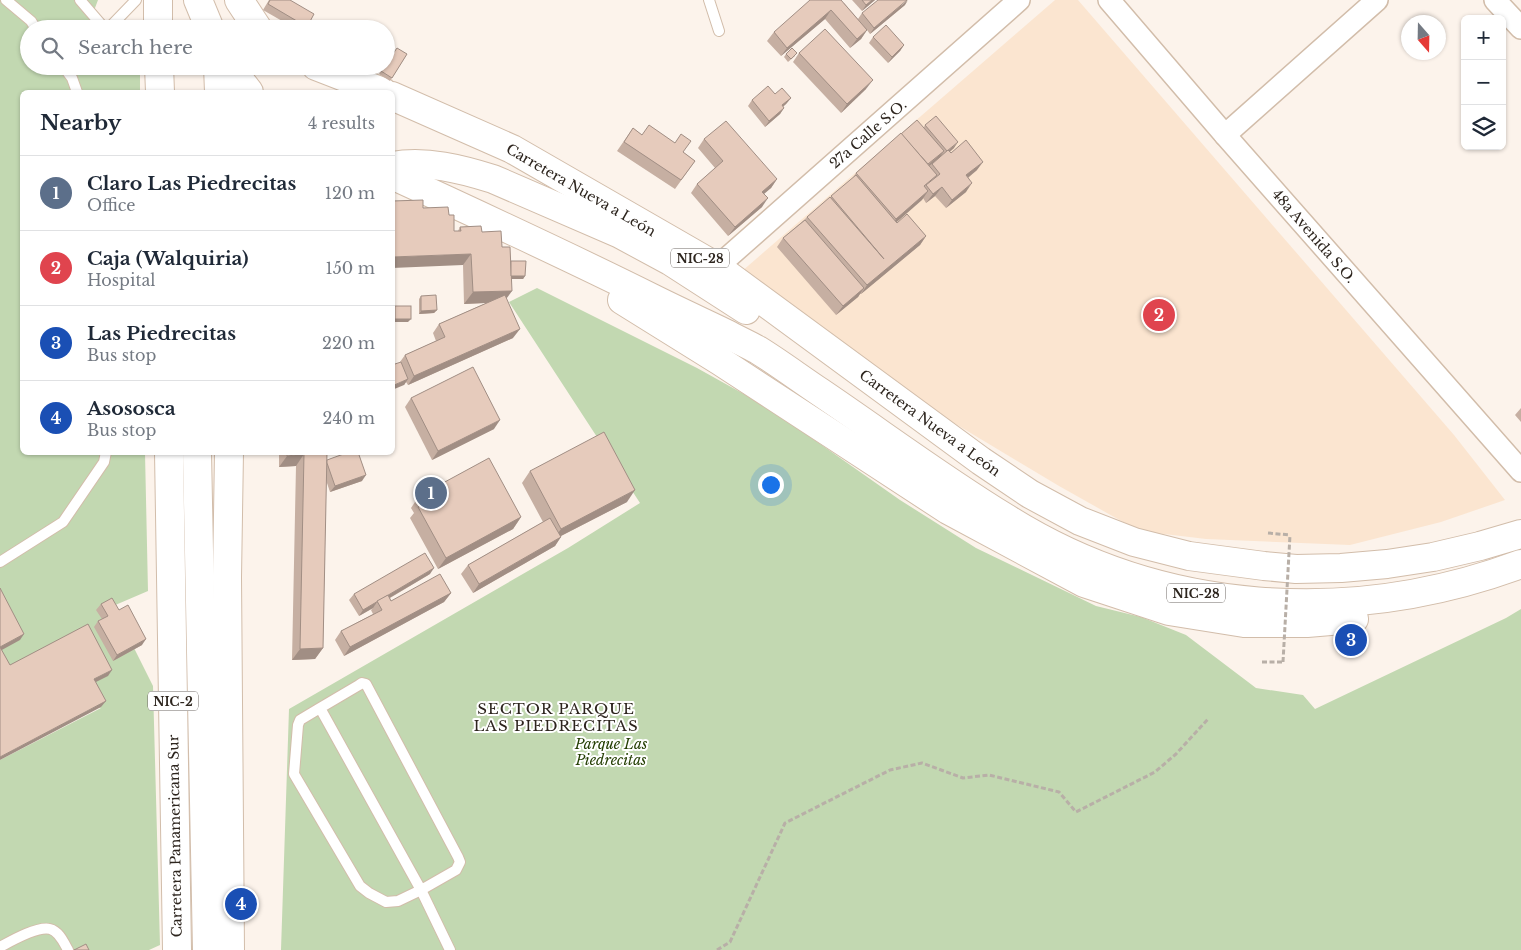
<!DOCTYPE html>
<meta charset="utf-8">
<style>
body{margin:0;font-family:"Libre Baskerville",serif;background:#f6f6f7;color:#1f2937}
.controls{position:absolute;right:15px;top:15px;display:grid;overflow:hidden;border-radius:8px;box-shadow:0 1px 4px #0004}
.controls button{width:45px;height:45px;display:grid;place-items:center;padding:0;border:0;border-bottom:1px solid #e0e1e3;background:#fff;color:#1f2937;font:25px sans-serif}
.compass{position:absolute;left:1401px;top:15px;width:45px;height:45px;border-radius:50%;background:#fff;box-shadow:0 1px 4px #0004;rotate:160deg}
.you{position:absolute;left:770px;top:484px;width:18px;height:18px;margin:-12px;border:4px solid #fff;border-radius:50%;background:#1a73e8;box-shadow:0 0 0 8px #1a73e833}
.badge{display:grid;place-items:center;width:32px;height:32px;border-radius:50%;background:#1a73e8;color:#fff;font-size:16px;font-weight:700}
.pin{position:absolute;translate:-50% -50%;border:2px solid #fff;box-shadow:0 1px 5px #0006}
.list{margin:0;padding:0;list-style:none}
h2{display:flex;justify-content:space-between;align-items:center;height:65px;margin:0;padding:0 20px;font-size:21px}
h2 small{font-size:16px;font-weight:400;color:#747a83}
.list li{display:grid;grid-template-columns:32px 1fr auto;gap:15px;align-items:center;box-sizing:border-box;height:75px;padding:0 20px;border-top:1px solid #e0e1e3}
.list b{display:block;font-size:19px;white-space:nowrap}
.list p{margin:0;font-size:16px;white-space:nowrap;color:#747a83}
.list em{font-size:16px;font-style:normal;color:#747a83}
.icon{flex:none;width:28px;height:28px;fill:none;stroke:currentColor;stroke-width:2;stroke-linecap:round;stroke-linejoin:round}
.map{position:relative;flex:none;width:1521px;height:950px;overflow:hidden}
.search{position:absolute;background:#fff;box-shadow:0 1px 4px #0004;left:20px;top:20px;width:375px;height:55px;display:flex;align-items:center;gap:12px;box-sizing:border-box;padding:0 18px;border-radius:28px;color:#747a83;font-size:19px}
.panel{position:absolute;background:#fff;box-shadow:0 1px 4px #0004;left:20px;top:90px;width:375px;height:365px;border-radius:8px}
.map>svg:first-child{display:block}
.built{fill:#fbe5d0}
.green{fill:#c2d8b1}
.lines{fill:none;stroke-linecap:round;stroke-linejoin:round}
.service-casing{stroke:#d2bdaa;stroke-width:12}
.minor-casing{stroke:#d2bdaa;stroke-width:24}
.trunk-casing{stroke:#d2bdaa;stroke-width:30}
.path{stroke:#b8afa7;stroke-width:3;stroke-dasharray:5 2.5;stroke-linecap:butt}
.service{stroke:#fff;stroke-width:10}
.minor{stroke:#fff;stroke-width:21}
.trunk{stroke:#fff;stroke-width:28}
.path-bridge{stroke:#b8afa7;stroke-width:3;stroke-dasharray:5 2.5;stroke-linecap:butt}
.wall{fill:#c6afa2}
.shaded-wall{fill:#a18e84}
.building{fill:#e6cbbc;stroke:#a18e84}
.labels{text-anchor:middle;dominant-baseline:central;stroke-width:4;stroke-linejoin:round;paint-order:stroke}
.shield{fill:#fff;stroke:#6c6662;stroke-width:1}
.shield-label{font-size:12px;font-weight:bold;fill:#2d251e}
.street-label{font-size:14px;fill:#2d251e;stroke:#fff}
.park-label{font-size:14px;font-style:italic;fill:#253f04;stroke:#fff}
.neighbourhood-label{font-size:15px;letter-spacing:1px;fill:#2d251e;stroke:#fff}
</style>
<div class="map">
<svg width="1521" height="950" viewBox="0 0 1521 950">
<rect width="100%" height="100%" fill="#fcf3eb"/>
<path class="built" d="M1055,0H1078L1454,435L1505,500L1441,522L1350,545L1206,539L1139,531L1059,486L949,420L741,272Z"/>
<g class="green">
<path d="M0,0H98L87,29H29V66H136L140,69V92H22V452L145,453L148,591L113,606L153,686L160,945L149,950H0V760L101,708L5,671L0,661Z"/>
<path d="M537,288L697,368L769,408L900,500L976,548L1096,606L1141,617L1186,635L1256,688L1303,695L1315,709L1506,618L1521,609V950H281L289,709L568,548L640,503L509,302Z"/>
</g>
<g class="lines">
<g class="service-casing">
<g id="service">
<path d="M6,0L31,21L36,29"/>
<path d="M80,0L105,29"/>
<path d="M709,0L719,31"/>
<path d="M108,29L136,0"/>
<path d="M63,66L72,78L77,92"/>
<path d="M0,562L63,522L104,462L106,452"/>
<path d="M320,708L300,720L298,725L294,774L360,886L369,893L386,902L398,901L421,890L456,870L460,862L458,857L366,684L362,683L359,685L320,708L421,890L450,950"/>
<path d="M0,947C11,941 37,926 50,929C59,931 64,943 68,950"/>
</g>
</g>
<g class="minor-casing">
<g id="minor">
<path d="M1109,0L1225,135L1521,471"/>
<path d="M1495,0L1521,28"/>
<path d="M1225,135L1377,0"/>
<path d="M717,267L1019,0"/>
</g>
</g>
<g class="trunk-casing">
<g id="trunk">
<path d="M158,0V29"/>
<path d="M198,0L210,29"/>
<path d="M239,0L258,29"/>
<path d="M159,66L160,92"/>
<path d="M218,66L219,92"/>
<path d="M229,66L249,92"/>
<path d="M316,66L383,92"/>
<path d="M392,96L512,149L717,267L981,461L1030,494L1080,521L1134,542L1189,556L1264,566L1296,569L1341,568L1387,564L1433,557L1480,546L1521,534"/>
<path d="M392,166C427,160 461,169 493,179L620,234L670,261L746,310"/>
<path d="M392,175C479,215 566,255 652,298C676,310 700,321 725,333C736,339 747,344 758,350C779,363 799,378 820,392C882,434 942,479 1006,518C1161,616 1351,627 1521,564"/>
<path d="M622,300L720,361L948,510L1084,583L1169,611L1244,623H1307L1354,619"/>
<path d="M169,452L177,950"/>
<path d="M197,452L207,950"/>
<path d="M229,452L227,577L230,950"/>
</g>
</g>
<g class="path">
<path d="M1268,533L1290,535"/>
<path d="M1262,662H1283"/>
<path d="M717,950L730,942L785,823L890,770L922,763L963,778L989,775L1059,792L1076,812L1155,772L1176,754L1208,719"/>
</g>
<use href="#service" class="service"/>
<use href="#minor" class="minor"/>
<use href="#trunk" class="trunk"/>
<path class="path-bridge" d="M1283,662L1290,535"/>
</g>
<g class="wall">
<path d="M269,0H290L307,27L306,29H296L263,10Z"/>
<path d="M852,0H875L862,11Z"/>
<path d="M844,3L858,19L862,13L905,5L870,34L867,30L861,39L850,48L825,19L781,56L767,41L774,32Z"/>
<path d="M873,37L904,45L900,51L888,63L869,43Z"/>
<path d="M799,53L866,89L841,113L793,62Z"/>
<path d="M407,54L390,81L379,74L384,66Z"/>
<path d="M786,54L795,56L788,62L784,57Z"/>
<path d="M775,94L791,98L786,104L783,107L784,108L780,114L765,127L748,106L752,100Z"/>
<path d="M925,125L954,148L950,152L977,170L968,178L966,192L946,208L935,196L926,203L923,198L896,222L926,236L920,245L861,294H860L858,297L836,315L777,247L783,238L804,220L807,217L852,179L856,173L901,134L924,127Z"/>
<path d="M633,128L642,135L683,152L695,161L675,189L617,151Z"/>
<path d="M704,139L777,179L771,188L764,193L762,207L728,236L691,193L697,184L715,168L698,148Z"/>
<path d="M423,208L449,215L454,231H458L460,227L482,232L502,247L511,261L525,276L523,279H511L506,299L513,338L408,385L406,382L404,385L400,362L405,355L436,341L433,333L439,324L486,303L464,304L463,265Z"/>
<path d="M421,296L437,310L434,313L419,314V299Z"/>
<path d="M395,306L408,322H393V309Z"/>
<path d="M411,398L494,429L432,460L405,407Z"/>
<path d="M1521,408V422L1515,415Z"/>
<path d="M279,452H327V460L362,481L330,492L326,480L323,648L315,659L292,660L296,466L279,467Z"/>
<path d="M530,471L627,502L561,536L555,546L473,593L461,574L468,565L543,522L522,483Z"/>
<path d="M419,496L521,517L513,529L438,569L410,518L414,513L411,508Z"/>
<path d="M430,574L390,598L391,601L451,593L444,602L344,656L335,640L341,631L373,614L371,610L373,608L359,616L349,600L354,594Z"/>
<path d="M101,604L119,610L142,645L113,661L94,627L98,621L102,619L96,610Z"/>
</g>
<g class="shaded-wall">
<path d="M872,0H875L862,11L866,5Z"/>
<path d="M908,0L905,5L870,34L874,28Z"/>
<path d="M831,10L825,19L781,56L787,48Z"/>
<path d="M867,30L861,39L850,48L857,39Z"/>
<path d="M904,45L900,51L888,63L892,57Z"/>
<path d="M873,80L866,89L841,113L847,104Z"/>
<path d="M791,98L786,104L777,111L782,105Z"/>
<path d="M784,108L780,114L765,127L769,121Z"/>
<path d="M958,142L954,148L943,157L948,151Z"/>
<path d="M944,151L940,157L922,172L927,166Z"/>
<path d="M983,162L977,170L960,184L966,175Z"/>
<path d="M777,179L771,188L756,201L762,192Z"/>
<path d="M972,183L966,192L946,208L952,200Z"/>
<path d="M942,187L935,196L926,203L933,194Z"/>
<path d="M928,191L922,200L890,228L896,219Z"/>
<path d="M768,198L762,207L728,236L735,227Z"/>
<path d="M926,236L920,245L861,294L867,285Z"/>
<path d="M471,254L463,265L392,268V257Z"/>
<path d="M509,275L525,276L523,279H507Z"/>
<path d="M864,288L858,297L836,315L843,306Z"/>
<path d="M512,291L504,302L464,304L473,292Z"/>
<path d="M437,310L434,313L419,314L421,311Z"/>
<path d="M395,319H411L408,322H393Z"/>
<path d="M520,329L513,338L408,385L414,376Z"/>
<path d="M408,379L404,385L392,390V386Z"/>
<path d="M500,420L494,429L432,460L438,451Z"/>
<path d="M304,454L296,466L279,467L287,456Z"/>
<path d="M366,475L362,481L330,492L335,486Z"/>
<path d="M635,490L627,502L553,540L561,529Z"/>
<path d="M521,517L513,529L438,569L446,558Z"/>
<path d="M561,537L555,546L473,593L479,584Z"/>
<path d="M434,568L430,574L379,604L377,602Z"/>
<path d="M451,593L444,602L344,656L350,647Z"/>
<path d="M377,602L373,608L359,616L363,610Z"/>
<path d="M24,634L20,640L0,651V647Z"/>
<path d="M146,639L142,645L113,661L117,655Z"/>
<path d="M323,648L315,659L292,660L300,649Z"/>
<path d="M112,670L108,676L90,685L94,679Z"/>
<path d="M106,701L101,707L0,760V757Z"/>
</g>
<g class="building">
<path d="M270,0H290L314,14L307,27L268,4Z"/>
<path d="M810,0H841L867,30L857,39L831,10L787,48L774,32Z"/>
<path d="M862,0H872L866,5Z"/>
<path d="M878,0H907L874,28L862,13Z"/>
<path d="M886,25L904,45L892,57L873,37Z"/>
<path d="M825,29L873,80L847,104L799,53Z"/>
<path d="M397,48L407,54L392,78L381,71L385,66H386V64Z"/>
<path d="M792,48L797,53L791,59L786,54Z"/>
<path d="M768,86L775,94L782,88L791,98L782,105L784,108L769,121L752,100Z"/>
<path d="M936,116L958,142L947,151L925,125Z"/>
<path d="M917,120L944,151L928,164L901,134Z"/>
<path d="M726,121L777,179L762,192L768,198L735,227L697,184L723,161L704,139Z"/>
<path d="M649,125L675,143L681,134L691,141L683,152L695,161L681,180L624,142L633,128L642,135Z"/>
<path d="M901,133L937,175L924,186L928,191L896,219L856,173Z"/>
<path d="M966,140L983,162L966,175L972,183L952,200L942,187L933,194L926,185L940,174L932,164L948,150L951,153Z"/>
<path d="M856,175L897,223L907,214L926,236L867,285L807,217L830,197L884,259L831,196Z"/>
<path d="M423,200V208L448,207L449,215H454V231H461L460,227L481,226L482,232L501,231L502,247H510L512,291L473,292L471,254L392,257V201Z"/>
<path d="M805,220L864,288L843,306L783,238Z"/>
<path d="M511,261H526L525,276H511Z"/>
<path d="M436,295L437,310L421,311V296Z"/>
<path d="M505,295L520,329L414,376L405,355L445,337L439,324Z"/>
<rect x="395" y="306" width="16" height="13"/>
<path d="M401,362L408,379L392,386V365Z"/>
<path d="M473,367L500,420L438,451L411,398Z"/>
<path d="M604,432L635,490L561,529L530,471Z"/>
<path d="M287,452H327L323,648L300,649L304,454L287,456Z"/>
<path d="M349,452H358L366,475L335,486L327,463V460Z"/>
<path d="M489,458L521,517L446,558L418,507L424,504L419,496Z"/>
<path d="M550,518L561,537L479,584L468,565Z"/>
<path d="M425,553L434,568L363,610L354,594Z"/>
<path d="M440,574L451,593L350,647L341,631L382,610L377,601L388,595L391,601Z"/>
<path d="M0,588L24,634L0,647L10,665L88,624L112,670L94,679L106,701L0,757Z"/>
<path d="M112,598L119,610L128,605L146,639L117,655L98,621L108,616L101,604Z"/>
<path d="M86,944L89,950H74Z"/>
</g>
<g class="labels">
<g class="shield">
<rect x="671" y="248.5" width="58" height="19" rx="4"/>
<rect x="1167" y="583.5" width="58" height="19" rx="4"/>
<rect x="148" y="691.5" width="50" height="19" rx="4"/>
</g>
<g class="shield-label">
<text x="700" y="258">NIC-28</text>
<text x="1196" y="593">NIC-28</text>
<text x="173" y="701">NIC-2</text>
</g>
<g class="street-label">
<text transform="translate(868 134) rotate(-41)">27a Calle S.O.</text>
<text transform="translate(581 190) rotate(30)">Carretera Nueva a León</text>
<text transform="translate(1314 236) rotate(49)">48a Avenida S.O.</text>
<text transform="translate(930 423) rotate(36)">Carretera Nueva a León</text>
<text transform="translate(175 836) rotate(-91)">Carretera Panamericana Sur</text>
</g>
<g class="park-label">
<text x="611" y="744">Parque Las<tspan x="611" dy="16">Piedrecitas</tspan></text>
</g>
<g class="neighbourhood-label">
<text x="556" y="708">SECTOR PARQUE<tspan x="556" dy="17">LAS PIEDRECITAS</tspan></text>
</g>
</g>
</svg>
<div class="controls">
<button>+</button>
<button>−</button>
<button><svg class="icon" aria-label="layers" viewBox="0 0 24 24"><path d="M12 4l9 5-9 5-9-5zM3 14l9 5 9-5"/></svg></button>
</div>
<svg class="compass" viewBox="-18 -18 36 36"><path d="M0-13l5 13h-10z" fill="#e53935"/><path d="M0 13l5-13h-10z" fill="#747a83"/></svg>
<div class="you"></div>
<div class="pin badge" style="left:431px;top:493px;background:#5c6f8a">1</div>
<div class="pin badge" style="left:1159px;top:315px;background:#e0444e">2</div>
<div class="pin badge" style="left:1351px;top:640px;background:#1a4fb4">3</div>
<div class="pin badge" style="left:241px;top:904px;background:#1a4fb4">4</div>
<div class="search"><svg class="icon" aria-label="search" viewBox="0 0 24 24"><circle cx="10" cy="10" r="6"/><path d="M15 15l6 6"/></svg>Search here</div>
<section class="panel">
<h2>Nearby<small>4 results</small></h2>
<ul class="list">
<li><span class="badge" style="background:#5c6f8a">1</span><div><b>Claro Las Piedrecitas</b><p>Office</p></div><em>120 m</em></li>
<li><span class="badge" style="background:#e0444e">2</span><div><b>Caja (Walquiria)</b><p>Hospital</p></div><em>150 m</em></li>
<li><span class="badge" style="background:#1a4fb4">3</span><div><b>Las Piedrecitas</b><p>Bus stop</p></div><em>220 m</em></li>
<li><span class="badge" style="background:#1a4fb4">4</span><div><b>Asososca</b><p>Bus stop</p></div><em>240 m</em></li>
</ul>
</section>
</div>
